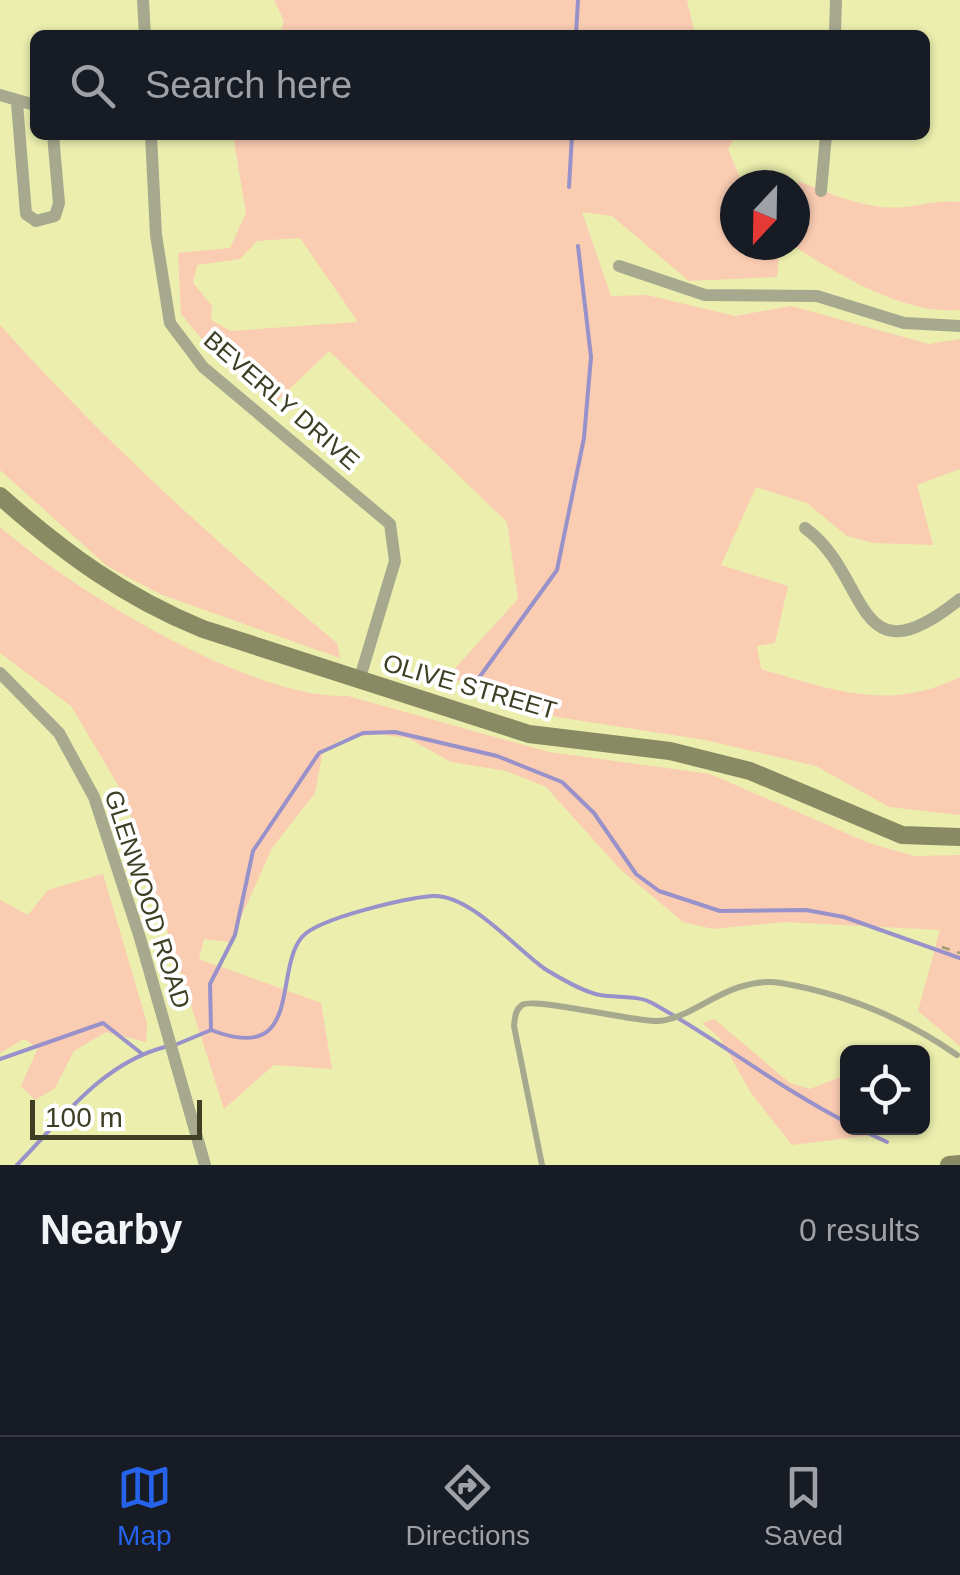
<!DOCTYPE html>
<style>
body{margin:0;font-family:Helvetica,sans-serif;background:#242831;color:#f1f3f6}
.controls{position:absolute;right:30px;bottom:30px;display:grid;overflow:hidden;border-radius:15px;box-shadow:0 2px 8px #0004}
.controls button{width:90px;height:90px;display:grid;place-items:center;padding:0;border:0;border-bottom:2px solid #363941;background:#171b24;color:#f1f3f6;font:50px sans-serif}
.compass{position:absolute;left:720px;top:170px;width:90px;height:90px;border-radius:50%;background:#171b24;box-shadow:0 2px 8px #0004;rotate:202deg}
.scale{position:absolute;left:30px;bottom:25px;width:172px;box-sizing:border-box;padding-left:10px;border:5px solid #3e3f25;border-top:0;font-size:28px;line-height:35px;white-space:nowrap;color:#3e3f25;-webkit-text-stroke:8px #fff;paint-order:stroke}
.list{margin:0;padding:0;list-style:none}
h2{display:flex;justify-content:space-between;align-items:center;height:130px;margin:0;padding:0 40px;font-size:42px}
h2 small{font-size:32px;font-weight:400;color:#9ea1a6}
.icon{flex:none;width:55px;height:55px;fill:none;stroke:currentColor;stroke-width:2;stroke-linecap:round;stroke-linejoin:round}
.map{position:relative;flex:none;width:960px;height:1165px;overflow:hidden}
.search{position:absolute;background:#171b24;box-shadow:0 2px 8px #0004;left:30px;right:30px;top:30px;height:110px;display:flex;align-items:center;gap:25px;box-sizing:border-box;padding:0 35px;border-radius:15px;color:#9ea1a6;font-size:38px}
.sheet{height:270px;background:#171b24}
nav{display:flex;justify-content:space-around;align-items:center;box-sizing:border-box;height:140px;border-top:2px solid #363941;background:#171b24;font-size:28px;color:#9ea1a6}
nav a{display:grid;justify-items:center;gap:5px}
nav .on{color:#2563eb}
.map>svg:first-child{display:block}
.green{fill:#faccb2;fill-rule:evenodd}
.lines{fill:none;stroke-linecap:round;stroke-linejoin:round}
.stream{stroke:#9991c9;stroke-width:4}
.path{stroke:#9d9f70;stroke-width:2.5;stroke-dasharray:8 8;stroke-linecap:butt}
.lane{stroke:#a7a98f;stroke-width:6}
.street{stroke:#a7a98f;stroke-width:12}
.secondary{stroke:#888a63;stroke-width:18}
.labels{text-anchor:middle;dominant-baseline:central;stroke-width:8;stroke-linejoin:round;paint-order:stroke}
.street-label{font-size:25px;fill:#3e3f25;stroke:#fff}
</style>
<div class="map">
<svg width="960" height="1165" viewBox="0 0 960 1165">
<rect width="100%" height="100%" fill="#ebeead"/>
<g class="green">
<path d="M274,0H687L695,35H280L284,21Z"/>
<path d="M233,135H736L728,149L743,185H735V245H780L777,277L689,281L612,216L582,212L611,296L647,295L735,316L791,306L929,344L960,339V469L917,485L933,545L873,543L847,536L807,503L756,487L721,565L788,586L775,643L757,646L761,669C832,690 890,712 960,677V815L889,807L816,766L705,740L557,717L447,677L518,599L507,522L329,351L276,402L207,345L181,314L178,253L230,248L246,213ZM300,238L358,322L231,331L211,320L212,306L193,283L197,265L240,259L257,241Z"/>
<path d="M798,181C832,194 868,211 905,207C925,205 940,200 960,202V310C904,315 839,275 792,245Z"/>
<path d="M0,325C104,441 217,544 337,643L340,658L160,594L107,566L0,470Z"/>
<path d="M0,527C73,590 251,700 348,696L549,752L710,774L869,843L914,856L960,855V1046L918,1011L940,930L785,922L713,929L683,922L619,868L546,787L506,771L451,762L408,738L376,734L342,739L323,750L315,793L272,848L230,942L204,939L199,959L321,1003L332,1069L274,1065L224,1109L124,795L71,706L0,653Z"/>
<path d="M103,874L147,1023L146,1042L106,1032L74,1051L55,1088L35,1100L21,1086L38,1048L24,1039L0,1053V900L28,915L48,890Z"/>
<path d="M714,1019L790,1083L810,1089L845,1075L848,1128L905,1131L792,1145L751,1093L720,1038L702,1023Z"/>
</g>
<g class="lines">
<g class="stream">
<path d="M576,35L578,0"/>
<path d="M569,187L572,135"/>
<path d="M476,682L557,570L584,438L591,357L578,246"/>
<path d="M211,1030L210,984L235,935L253,851L319,753L363,733L395,732L497,756L562,782L594,813L636,874L659,891L720,911L806,910L844,917L960,958"/>
<path d="M211,1030C304,1066 273,971 302,937C318,918 407,898 432,896C469,893 515,948 545,969C560,978 583,992 600,995C616,998 638,995 652,1003C719,1040 779,1088 848,1123"/>
<path d="M175,1045L211,1030"/>
<path d="M0,1059L103,1023L141,1053"/>
<path d="M857,1128L887,1142"/>
<path d="M17,1165C61,1120 102,1063 165,1047"/>
</g>
<path class="path" d="M942,947L960,953"/>
<path class="lane" d="M542,1165L514,1026C515,1018 515,1010 522,1005C535,997 634,1022 658,1021C693,1020 729,975 781,983C845,994 904,1018 957,1055"/>
<g class="street">
<path d="M143,0L145,35"/>
<path d="M835,35L836,0"/>
<path d="M0,95L35,105"/>
<path d="M17,103L26,214L36,221L55,216L59,203L53,135"/>
<path d="M151,135L156,235L170,323L203,367L390,524L395,561L359,681"/>
<path d="M821,191L826,135"/>
<path d="M619,266L705,295L817,296L904,323L960,326"/>
<path d="M805,528C871,575 852,686 960,599"/>
<path d="M0,673L59,733L94,797L140,938L205,1165"/>
</g>
<g class="secondary">
<path d="M0,496C63,552 124,597 203,629L529,734L670,751L750,771L902,835L960,837"/>
<path d="M949,1165L960,1164"/>
</g>
</g>
<g class="labels">
<g class="street-label">
<text transform="translate(282 400) rotate(41)">BEVERLY DRIVE</text>
<text transform="translate(470 686) rotate(16)">OLIVE STREET</text>
<text transform="translate(148 899) rotate(72)">GLENWOOD ROAD</text>
</g>
</g>
</svg>
<div class="controls">
<button><svg class="icon" aria-label="locate" viewBox="0 0 24 24"><circle cx="12" cy="12" r="6"/><path d="M12 2v4M12 18v4M2 12h4M18 12h4"/></svg></button>
</div>
<svg class="compass" viewBox="-18 -18 36 36"><path d="M0-13l5 13h-10z" fill="#e53935"/><path d="M0 13l5-13h-10z" fill="#9ea1a6"/></svg>
<div class="scale">100 m</div>
<div class="search"><svg class="icon" aria-label="search" viewBox="0 0 24 24"><circle cx="10" cy="10" r="6"/><path d="M15 15l6 6"/></svg>Search here</div>
</div>
<section class="sheet">
<h2>Nearby<small>0 results</small></h2>
<ul class="list">
</ul>
</section>
<nav>
<a class="on"><svg class="icon" aria-label="map" viewBox="0 0 24 24"><path d="M3 6l6-2 6 2 6-2v14l-6 2-6-2-6 2zM9 4v14M15 6v14"/></svg>Map</a>
<a><svg class="icon" aria-label="directions" viewBox="0 0 24 24"><path d="M12 3l9 9-9 9-9-9zM9 14v-3h6M13 9l2 2-2 2"/></svg>Directions</a>
<a><svg class="icon" aria-label="saved" viewBox="0 0 24 24"><path d="M7 4h10v16l-5-4-5 4z"/></svg>Saved</a>
</nav>
